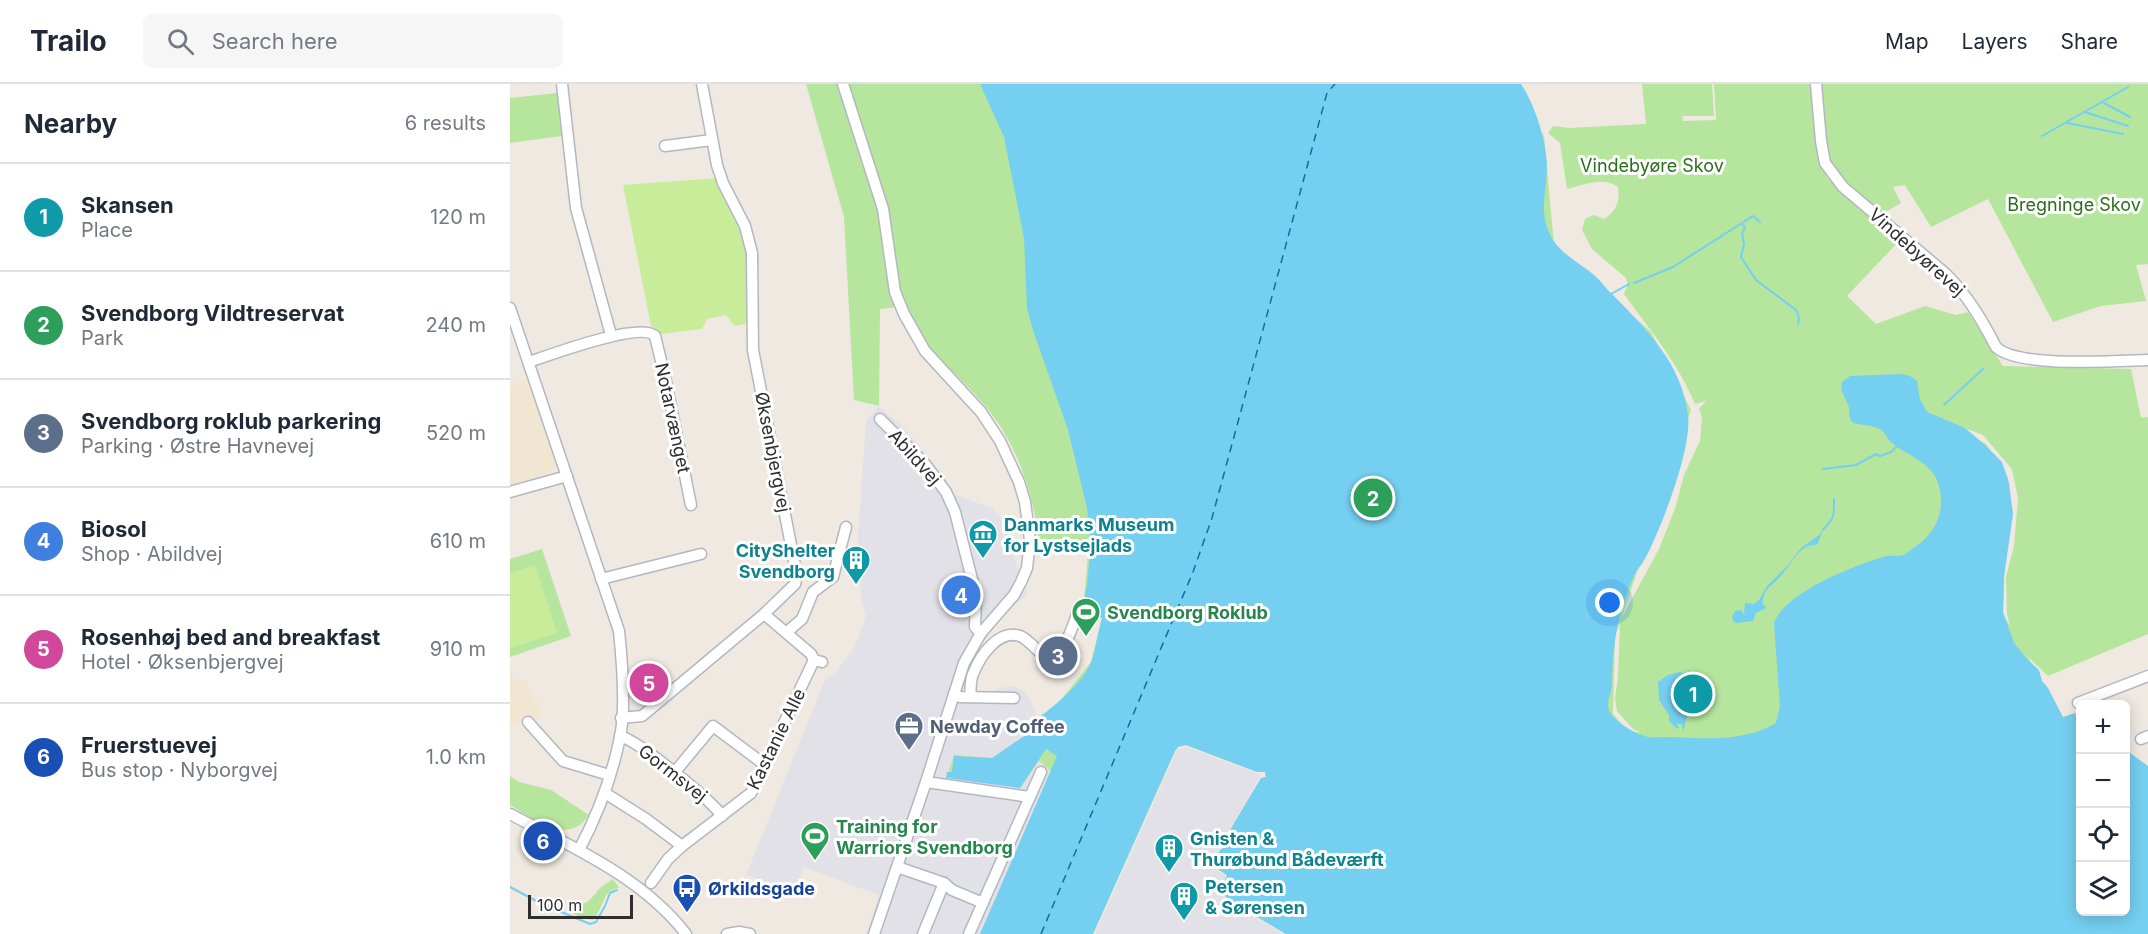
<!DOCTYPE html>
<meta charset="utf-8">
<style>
body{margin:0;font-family:Inter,sans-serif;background:#f6f6f7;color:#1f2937}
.controls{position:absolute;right:18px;bottom:18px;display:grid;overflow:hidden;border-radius:9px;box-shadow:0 3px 15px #0003}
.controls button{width:54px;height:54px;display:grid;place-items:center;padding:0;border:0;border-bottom:2px solid #e0e1e3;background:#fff;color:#1f2937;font:30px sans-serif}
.scale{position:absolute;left:18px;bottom:15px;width:105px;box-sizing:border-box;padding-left:6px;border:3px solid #2e2e2e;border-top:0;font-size:16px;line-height:21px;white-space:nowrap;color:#2e2e2e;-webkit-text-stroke:4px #fff;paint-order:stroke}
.you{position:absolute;left:1100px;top:519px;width:21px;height:21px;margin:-15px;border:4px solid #fff;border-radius:50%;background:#1a73e8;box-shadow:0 0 0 9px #1a73e833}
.badge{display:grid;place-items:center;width:39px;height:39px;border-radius:50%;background:#b45309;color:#fff;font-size:20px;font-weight:700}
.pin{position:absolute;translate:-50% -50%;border:3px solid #fff;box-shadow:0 2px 6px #0006}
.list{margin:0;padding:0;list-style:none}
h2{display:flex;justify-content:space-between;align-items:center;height:78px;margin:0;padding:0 24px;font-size:26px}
h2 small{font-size:20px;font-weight:400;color:#747a83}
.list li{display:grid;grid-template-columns:39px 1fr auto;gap:18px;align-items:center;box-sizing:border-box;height:108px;padding:0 24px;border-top:2px solid #e0e1e3}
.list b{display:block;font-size:22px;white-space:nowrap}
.list p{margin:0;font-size:20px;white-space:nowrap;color:#747a83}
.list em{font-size:20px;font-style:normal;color:#747a83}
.icon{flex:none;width:33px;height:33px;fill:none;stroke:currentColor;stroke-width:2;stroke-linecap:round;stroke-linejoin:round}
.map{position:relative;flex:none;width:1638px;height:850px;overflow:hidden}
header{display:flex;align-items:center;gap:36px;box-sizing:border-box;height:84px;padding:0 30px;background:#fff;border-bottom:2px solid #e0e1e3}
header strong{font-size:28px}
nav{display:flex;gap:33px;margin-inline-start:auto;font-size:21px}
.search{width:420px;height:54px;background:#f6f6f7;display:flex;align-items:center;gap:15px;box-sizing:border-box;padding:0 21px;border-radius:9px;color:#747a83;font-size:22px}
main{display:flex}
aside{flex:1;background:#fff}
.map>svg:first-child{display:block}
.industrial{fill:#e3e1e8}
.education{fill:#f0e6d1}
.green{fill:#b6e59e;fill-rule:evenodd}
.pitch{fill:#c9ec9a}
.water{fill:#75cff0}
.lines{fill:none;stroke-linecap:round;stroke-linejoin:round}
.stream{stroke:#75cff0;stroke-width:2}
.ferry{stroke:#0d6fa3;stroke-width:1.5;stroke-dasharray:8 6;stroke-linecap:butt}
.minor-casing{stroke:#b4b7c1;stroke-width:13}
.minor{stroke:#fff;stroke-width:10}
.labels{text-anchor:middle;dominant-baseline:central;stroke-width:6;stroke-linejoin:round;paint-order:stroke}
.park-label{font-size:18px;fill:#2c6e1b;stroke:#fff}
.street-label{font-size:18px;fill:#2e2e2e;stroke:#fff}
.culture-label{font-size:18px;font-weight:bold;fill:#0d838f;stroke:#fff;text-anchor:start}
.leisure-label{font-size:18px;font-weight:bold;fill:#27864d;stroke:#fff;text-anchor:start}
.service-label{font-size:18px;font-weight:bold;fill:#4e5e75;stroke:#fff;text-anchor:start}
.transit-label{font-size:18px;font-weight:bold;fill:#164399;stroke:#fff;text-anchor:start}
</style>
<header>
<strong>Trailo</strong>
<div class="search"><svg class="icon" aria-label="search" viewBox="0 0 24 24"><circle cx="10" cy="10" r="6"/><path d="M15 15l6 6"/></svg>Search here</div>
<nav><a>Map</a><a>Layers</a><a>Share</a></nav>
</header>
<main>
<aside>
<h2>Nearby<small>6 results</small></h2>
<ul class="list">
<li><span class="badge" style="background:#0f9aa8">1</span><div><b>Skansen</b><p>Place</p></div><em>120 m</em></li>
<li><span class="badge" style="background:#2e9e5b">2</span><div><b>Svendborg Vildtreservat</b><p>Park</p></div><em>240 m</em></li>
<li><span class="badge" style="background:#5c6f8a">3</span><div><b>Svendborg roklub parkering</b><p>Parking · Østre Havnevej</p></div><em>520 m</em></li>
<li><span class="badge" style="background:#3f7fe0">4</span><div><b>Biosol</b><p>Shop · Abildvej</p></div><em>610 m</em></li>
<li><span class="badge" style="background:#d1479c">5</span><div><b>Rosenhøj bed and breakfast</b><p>Hotel · Øksenbjergvej</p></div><em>910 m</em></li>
<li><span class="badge" style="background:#1a4fb4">6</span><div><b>Fruerstuevej</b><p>Bus stop · Nyborgvej</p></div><em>1.0 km</em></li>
</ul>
</aside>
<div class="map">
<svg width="1638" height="850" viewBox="0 0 1638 850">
<rect width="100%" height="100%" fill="#efe9e1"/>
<g class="industrial">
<path d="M369,322L395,345L426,383L443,410L482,424L491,434L517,511L501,525L480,548L466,568L456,600L467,611L496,603L503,602L512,606L520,614L530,642L482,674L441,689L437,694L536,665L547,672L470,850H356L369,811L294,783L285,808L236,791L315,596L327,587L345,562L356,533L351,514L348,451L356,337Z"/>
<path d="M677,663L751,691L705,772L709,787L716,791L709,807L720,819L774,850H585L667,666Z"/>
</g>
<g class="education">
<path d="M15,295L18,296L46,378L45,383L37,391L0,401V301Z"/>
<path d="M0,584L5,598L16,595L23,618H28L33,633L0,641Z"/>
</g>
<g class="green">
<path d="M296,0H470L487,35L1002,0L1034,52L1044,161L1141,248L1181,326L1112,533L1149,465L1166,422L1174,391L1190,357L1192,333L1189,325L1196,317L1185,320C1168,279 1140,246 1114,210L1118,200L1116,194L1082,165L1072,146L1075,135L1084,131L1094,135C1107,127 1110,117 1108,103C1093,92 1074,101 1057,105L1050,59L1038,49L1043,42L1059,44L1136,40L1132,0H1202L1204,32H1173L1172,30L1173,37L1206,36L1204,0H1303L1310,76L1317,94L1390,156L1337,212L1366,240L1415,222L1446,231L1458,228L1493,282L1621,285L1631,334L1638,333V550L1538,592L1518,573L1552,634L1570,828H1616L1638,850H776L720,817L710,807L717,791L709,786L706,773L710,766L719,761L716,753L751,694L756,693L755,688H747L676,661L668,663L665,667L583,850H470L541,687L529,677L511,703L437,693L444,671L482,674L531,641L581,578L592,534L573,527L579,459L530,462C523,411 510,364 476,323C455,297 426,275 408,247C404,239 400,230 397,222L370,225L369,322L344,316L334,133ZM1425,333L1473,351L1502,385L1508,414L1504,462L1496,493L1497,530L1500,542L1493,530L1498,393L1476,360ZM1110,539L1108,592L1105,615L1107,627L1123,645L1130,648H1119L1103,630L1105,551Z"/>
<path d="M1310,0H1638V180L1626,181L1636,217L1591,222L1543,238L1478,115L1421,143L1395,101L1383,103L1391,119L1372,130L1332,96L1316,71Z"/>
<path d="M47,9L52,52L0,59V14Z"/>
<path d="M32,465L61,552L0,573V475Z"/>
<path d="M0,692L9,698L41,706L79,731C57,763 24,735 0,721Z"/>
<path d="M103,795L109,804C92,806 94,824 83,836L69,833L61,828L65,821C76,821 79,817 86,809C90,803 97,799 103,795Z"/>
</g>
<g class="pitch">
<path d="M207,94L225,128L237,162L238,239L225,242L216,231L197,235L192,245L151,250L141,242L113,101Z"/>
<path d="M25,481L47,549L0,564V489Z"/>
</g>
<g class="water">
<path d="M470,0H1011C1025,21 1036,56 1037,81C1037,110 1027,129 1043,156C1053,171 1071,180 1084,191C1091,197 1096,205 1103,211C1137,246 1172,280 1178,331C1182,364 1153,439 1138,469C1135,476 1130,482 1126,488C1108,524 1102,563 1102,602C1101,611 1095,619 1100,628C1106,639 1126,650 1138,653C1143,654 1150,653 1156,653C1194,654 1232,659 1266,639L1270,622L1264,539C1276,507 1346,481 1376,472C1382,471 1388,473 1394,471C1398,469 1401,465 1405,463C1428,448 1437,422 1427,396C1419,377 1396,371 1382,359C1377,355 1375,348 1370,345C1362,341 1351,341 1343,339C1338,333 1340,331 1339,324C1337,314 1329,309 1332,298L1340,292L1391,290L1400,292L1407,297L1410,315L1417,328L1455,344L1474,360L1492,378L1499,399L1503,430L1494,493L1493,528L1504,559L1517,575L1529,586L1532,597L1538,604L1553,633L1565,629L1570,634V828H1616V666L1638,682V850H776L720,817L710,807L717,791L709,786L706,773L710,766L719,761L716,753L751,694L756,693L755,688H747L676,661L668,663L665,667L583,850H470L547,672L536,665L510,704L436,694L437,688H442L444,672L482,674L529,642L528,634C546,621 574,598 582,576C586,563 588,548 592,534L572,528L577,501L581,458L577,424L558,346L522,243L517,224L514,154L494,53Z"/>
<path d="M1313,446L1307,461C1290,458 1279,485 1268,495C1264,500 1258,502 1255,509C1254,512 1253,515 1252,518L1256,524L1246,529L1243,537L1226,539L1223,537L1222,533L1225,527L1231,526L1234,531L1235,519L1244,520L1249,516L1257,502L1278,481L1291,464L1309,451Z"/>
<path d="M1170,588L1175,590L1177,595L1175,615L1178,629L1173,648L1172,640H1167L1169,644L1167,645L1159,637V631L1149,616L1148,598L1158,591Z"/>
</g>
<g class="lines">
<g class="stream">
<path d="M1594,19L1620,33"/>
<path d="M1575,28L1618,42"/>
<path d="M1557,39L1613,50"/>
<path d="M1532,52L1618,3"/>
<path d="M1232,140L1235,143L1232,150L1234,160L1231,173L1246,196L1286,226L1289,234L1288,240"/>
<path d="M1124,199L1163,183L1243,132L1250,138"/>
<path d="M1101,210L1119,200"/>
<path d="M1434,321L1474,284"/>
<path d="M1313,385L1346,381L1366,370L1370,372L1381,368L1386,363"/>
<path d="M1313,446C1325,433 1324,433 1324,415"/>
<path d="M0,803L32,820L80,840L86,838L95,822L100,809L107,806"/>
</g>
<path class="ferry" d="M531,850L683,488L702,434L817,9L825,0"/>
<g class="minor-casing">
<g id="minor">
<path d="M52,0L66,124L101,251"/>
<path d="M333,0L373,125L385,208L394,230L415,267L471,328L490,357L509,398L515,418L520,456L517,484L511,498L504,511L471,549L454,579L416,698L364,850"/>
<path d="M1306,0L1311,57L1315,79L1333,103L1436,190C1458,212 1472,236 1486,263C1507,284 1606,277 1638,276"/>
<path d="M155,62L202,56"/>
<path d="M0,224L109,547C112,576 116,625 110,653C102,693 88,730 69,766"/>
<path d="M19,278C40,271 131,237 145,252L155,293L181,421"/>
<path d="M370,335L415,380L436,408L445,428L466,511L465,543L471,549"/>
<path d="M0,408L57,392"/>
<path d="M91,495L191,470"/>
<path d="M254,530L301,570L304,576L312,578"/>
<path d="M277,548L292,535L303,508L323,493L336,443"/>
<path d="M444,610L450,613L504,614"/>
<path d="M460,613C461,606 460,596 463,590C470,572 488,545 510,552C520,555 534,578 543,574C554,571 565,536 569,525"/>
<path d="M1568,619L1638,592"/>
<path d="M111,634L132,632L254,530L285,500L287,492L243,266L242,169L235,142L213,99L207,81L192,0"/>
<path d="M18,638L53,677L99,691"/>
<path d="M110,652C130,658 200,715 212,732"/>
<path d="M1631,655L1638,652"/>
<path d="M164,689L203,642L255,681"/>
<path d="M416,698L520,713"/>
<path d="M95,709L136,735L172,762"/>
<path d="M0,730C62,763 132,793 176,850"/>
<path d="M387,783L434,799L442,806L473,819"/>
<path d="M141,799L158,775L172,762L241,709L304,576"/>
<path d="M217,850L229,848L240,850"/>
<path d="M413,850L434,799"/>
<path d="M459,850L531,688"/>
</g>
</g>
<use href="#minor" class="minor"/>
</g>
<defs>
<g id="museum-pin" transform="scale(1.5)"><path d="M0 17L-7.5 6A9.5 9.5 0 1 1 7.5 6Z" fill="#0f9aa8" stroke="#fff"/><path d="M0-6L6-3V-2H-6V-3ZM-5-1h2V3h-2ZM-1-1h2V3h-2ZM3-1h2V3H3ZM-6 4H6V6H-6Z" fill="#fff"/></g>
<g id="building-pin" transform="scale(1.5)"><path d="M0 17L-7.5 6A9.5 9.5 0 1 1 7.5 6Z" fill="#0f9aa8" stroke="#fff"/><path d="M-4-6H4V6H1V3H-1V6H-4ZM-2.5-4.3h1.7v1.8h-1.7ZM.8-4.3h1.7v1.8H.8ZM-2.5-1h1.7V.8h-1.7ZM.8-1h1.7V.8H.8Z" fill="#fff"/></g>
<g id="stadium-pin" transform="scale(1.5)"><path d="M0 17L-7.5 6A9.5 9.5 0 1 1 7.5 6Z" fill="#2e9e5b" stroke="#fff"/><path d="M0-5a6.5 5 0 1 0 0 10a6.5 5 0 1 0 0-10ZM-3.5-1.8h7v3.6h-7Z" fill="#fff"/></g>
<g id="office-pin" transform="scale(1.5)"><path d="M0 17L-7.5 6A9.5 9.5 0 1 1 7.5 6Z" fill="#5c6f8a" stroke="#fff"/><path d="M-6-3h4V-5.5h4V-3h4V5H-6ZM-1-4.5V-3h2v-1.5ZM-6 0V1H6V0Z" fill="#fff"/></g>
<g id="bus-pin" transform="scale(1.5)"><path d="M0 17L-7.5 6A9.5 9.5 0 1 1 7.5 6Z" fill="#1a4fb4" stroke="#fff"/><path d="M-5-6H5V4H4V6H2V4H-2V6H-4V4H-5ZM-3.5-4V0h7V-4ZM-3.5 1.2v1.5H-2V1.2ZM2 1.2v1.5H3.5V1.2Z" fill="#fff"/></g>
</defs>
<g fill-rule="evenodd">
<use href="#museum-pin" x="473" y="450"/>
<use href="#building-pin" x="346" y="476"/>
<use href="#stadium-pin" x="576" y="528"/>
<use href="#office-pin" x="399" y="642"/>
<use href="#stadium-pin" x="305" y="752"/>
<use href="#building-pin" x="659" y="764"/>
<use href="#bus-pin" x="177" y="804"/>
<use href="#building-pin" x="674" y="812"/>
</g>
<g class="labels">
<g class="park-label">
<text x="1142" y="81">Vindebyøre Skov</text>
<text x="1564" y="120">Bregninge Skov</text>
</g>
<g class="street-label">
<text transform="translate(1407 168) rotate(42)">Vindebyørevej</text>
<text transform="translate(163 334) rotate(78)">Notarvænget</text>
<text transform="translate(263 368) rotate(79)">Øksenbjergvej</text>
<text transform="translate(405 373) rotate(48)">Abildvej</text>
<text transform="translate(266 655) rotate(-64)">Kastanie Alle</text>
<text transform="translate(163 689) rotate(38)">Gormsvej</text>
</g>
<g class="culture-label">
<text x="494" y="440">Danmarks Museum<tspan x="494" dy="21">for Lystsejlads</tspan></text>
<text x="325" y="466" text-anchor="end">CityShelter<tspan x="325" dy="21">Svendborg</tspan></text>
<text x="680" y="754">Gnisten &amp;<tspan x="680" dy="21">Thurøbund Bådeværft</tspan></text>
<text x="695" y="802">Petersen<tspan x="695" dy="21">&amp; Sørensen</tspan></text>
</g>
<g class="leisure-label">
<text x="597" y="528">Svendborg Roklub</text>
<text x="326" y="742">Training for<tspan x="326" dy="21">Warriors Svendborg</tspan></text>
</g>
<g class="service-label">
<text x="420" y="642">Newday Coffee</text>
</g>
<g class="transit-label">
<text x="198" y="804">Ørkildsgade</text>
</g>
</g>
</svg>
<div class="controls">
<button>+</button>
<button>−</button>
<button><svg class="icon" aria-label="locate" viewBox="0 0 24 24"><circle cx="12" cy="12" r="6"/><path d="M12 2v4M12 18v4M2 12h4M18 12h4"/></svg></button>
<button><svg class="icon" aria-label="layers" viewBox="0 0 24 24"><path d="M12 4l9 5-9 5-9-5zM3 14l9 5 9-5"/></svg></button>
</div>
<div class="scale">100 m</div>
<div class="you"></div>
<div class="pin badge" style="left:1183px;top:610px;background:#0f9aa8">1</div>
<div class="pin badge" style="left:863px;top:414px;background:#2e9e5b">2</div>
<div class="pin badge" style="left:548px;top:572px;background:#5c6f8a">3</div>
<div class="pin badge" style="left:451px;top:511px;background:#3f7fe0">4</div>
<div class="pin badge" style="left:139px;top:599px;background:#d1479c">5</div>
<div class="pin badge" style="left:33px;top:757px;background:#1a4fb4">6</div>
</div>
</main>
